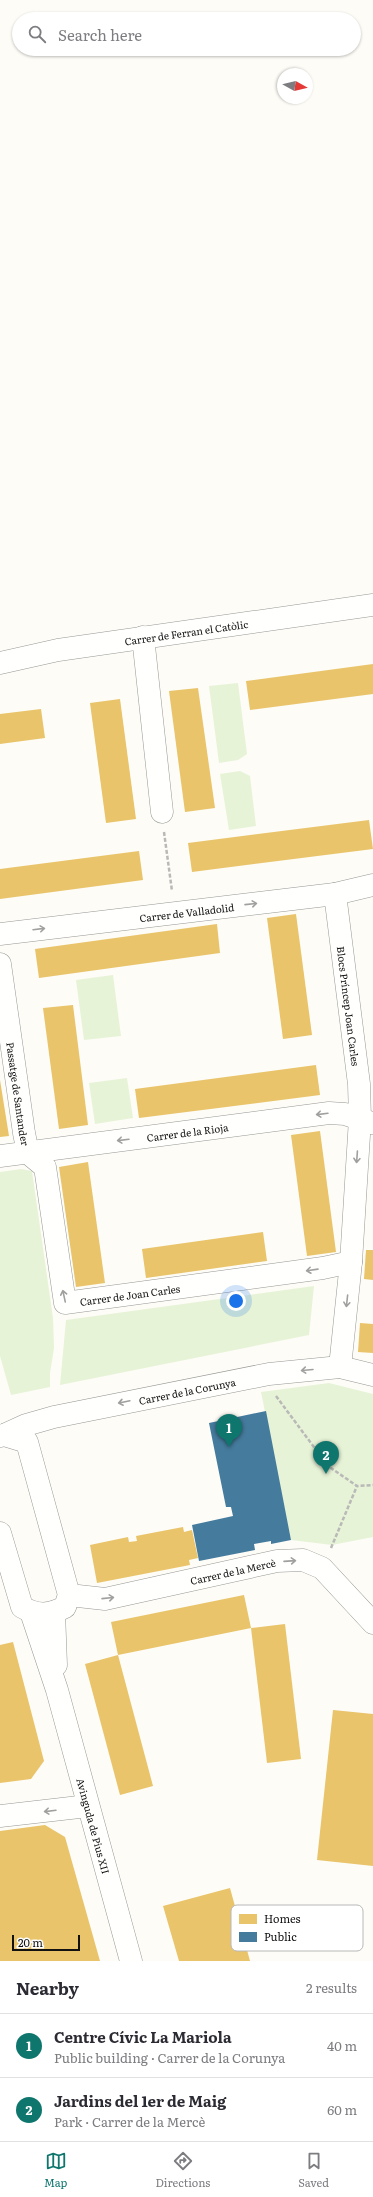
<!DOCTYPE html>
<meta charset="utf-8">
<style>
body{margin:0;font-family:Literata,serif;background:#f7f7f7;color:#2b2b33}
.compass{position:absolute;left:277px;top:68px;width:36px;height:36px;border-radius:50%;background:#fff;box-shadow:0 1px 3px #0004;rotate:98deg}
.scale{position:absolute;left:12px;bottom:10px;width:68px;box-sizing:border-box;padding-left:4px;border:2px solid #111;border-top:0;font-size:11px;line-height:14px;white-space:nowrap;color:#111;-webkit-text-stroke:3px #fff;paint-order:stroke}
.you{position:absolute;left:236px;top:1301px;width:14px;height:14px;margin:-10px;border:3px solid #fff;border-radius:50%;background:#1a73e8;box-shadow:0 0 0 6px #1a73e833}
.badge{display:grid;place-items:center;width:26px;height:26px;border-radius:50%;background:#0f766e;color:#fff;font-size:13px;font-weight:700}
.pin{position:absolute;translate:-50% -33px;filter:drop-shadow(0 1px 2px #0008)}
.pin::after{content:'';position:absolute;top:21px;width:14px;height:12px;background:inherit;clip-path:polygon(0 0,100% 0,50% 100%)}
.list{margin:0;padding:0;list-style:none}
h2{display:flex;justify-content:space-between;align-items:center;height:52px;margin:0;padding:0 16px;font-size:17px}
h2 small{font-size:13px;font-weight:400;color:#7c7c81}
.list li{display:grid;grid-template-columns:26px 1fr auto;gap:12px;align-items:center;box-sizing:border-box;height:64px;padding:0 16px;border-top:1px solid #e1e1e2}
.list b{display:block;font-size:15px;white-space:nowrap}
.list p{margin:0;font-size:13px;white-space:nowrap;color:#7c7c81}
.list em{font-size:13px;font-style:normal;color:#7c7c81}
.icon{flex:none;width:22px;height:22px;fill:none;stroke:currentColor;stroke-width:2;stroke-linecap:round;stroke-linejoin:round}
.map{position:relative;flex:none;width:373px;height:1961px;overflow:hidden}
.search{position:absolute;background:#fff;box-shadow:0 1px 3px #0004;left:12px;right:12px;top:12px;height:44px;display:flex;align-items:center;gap:10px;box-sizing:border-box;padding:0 14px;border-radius:22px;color:#7c7c81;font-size:15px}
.sheet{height:180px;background:#fff}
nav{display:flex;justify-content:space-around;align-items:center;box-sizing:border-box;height:56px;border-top:1px solid #e1e1e2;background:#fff;font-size:11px;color:#7c7c81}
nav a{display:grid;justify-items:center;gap:2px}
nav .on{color:#0f766e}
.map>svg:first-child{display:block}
.green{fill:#e7f3d7}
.homes{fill:#e9c46a}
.public{fill:#457b9d}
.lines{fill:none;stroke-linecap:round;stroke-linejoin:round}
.minor-casing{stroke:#979795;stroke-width:23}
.path{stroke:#b9b9b8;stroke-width:2.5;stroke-dasharray:4 2;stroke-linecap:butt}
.minor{stroke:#fffffe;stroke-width:22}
.oneway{stroke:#a0a09f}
.labels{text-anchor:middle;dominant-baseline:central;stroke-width:4;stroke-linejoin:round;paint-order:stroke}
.street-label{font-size:10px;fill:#111;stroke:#fff}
.key{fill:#fff;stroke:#b8b8b8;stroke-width:1}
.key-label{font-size:11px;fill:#111}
</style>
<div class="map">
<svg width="373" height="1961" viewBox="0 0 373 1961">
<rect width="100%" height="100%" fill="#fdfcf7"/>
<g class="green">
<path d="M238,683L247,754L238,760L219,763L209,686Z"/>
<path d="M240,771L250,776L256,826L229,830L220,774Z"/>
<path d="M113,975L121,1036L84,1040L76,980Z"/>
<path d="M127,1078L133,1118L95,1124L89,1083Z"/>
<path d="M21,1169L32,1171L53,1318L54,1348L50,1373V1387L11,1395L0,1356V1172Z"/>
<path d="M314,1286L309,1335L60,1385L66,1320Z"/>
<path d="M329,1383L373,1394V1537L332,1545L291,1540L261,1392Z"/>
</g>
<g class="homes">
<path d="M373,664V694L250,710L246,681Z"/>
<path d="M198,688L215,808L185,812L169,691Z"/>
<path d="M120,699L136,819L106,823L90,703Z"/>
<path d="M41,709L45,738L0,744V714Z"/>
<path d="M369,820L373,849L192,872L188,843Z"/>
<path d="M139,851L143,880L0,899V869Z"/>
<path d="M296,914L312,1035L283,1039L267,918Z"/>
<path d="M217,924L220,953L39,978L35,949Z"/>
<path d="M73,1005L88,1125L59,1129L43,1008Z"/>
<path d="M316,1065L320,1095L139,1118L135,1089Z"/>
<path d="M0,1080L9,1136L0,1137Z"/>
<path d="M320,1131L336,1252L307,1256L291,1135Z"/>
<path d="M88,1162L105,1283L76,1287L59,1167Z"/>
<path d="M263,1232L267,1261L146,1278L142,1249Z"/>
<path d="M366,1250H373V1280L364,1279Z"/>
<path d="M360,1323L373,1324V1353L358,1352Z"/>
<path d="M183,1527L184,1532L192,1530L198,1558L189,1560L190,1565L97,1583L90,1545L128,1537L129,1542L137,1541L136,1536Z"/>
<path d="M244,1595L251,1628L118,1655L111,1622Z"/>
<path d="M285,1624L301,1759L267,1763L251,1628Z"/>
<path d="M13,1642L44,1761L31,1779L0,1783V1645Z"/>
<path d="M118,1655L153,1786L120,1795L85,1664Z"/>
<path d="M333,1710L373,1714V1866L317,1860Z"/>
<path d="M45,1825L65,1837L100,1961H0V1831Z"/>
<path d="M230,1888L250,1961H179L163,1906Z"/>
</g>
<path class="public" d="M266,1411L291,1540L271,1544V1541L254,1544L255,1550L199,1561L192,1525L233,1516L231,1507H226L209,1423Z"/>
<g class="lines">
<g class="minor-casing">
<g id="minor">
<path d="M143,637L162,812"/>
<path id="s1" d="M0,663L58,650L373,605"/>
<path id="s2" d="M335,894L359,1084L360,1119L351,1262L340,1367"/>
<path id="s3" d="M0,934L335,894L373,885"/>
<path id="s4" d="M0,964L24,1133L28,1153L45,1167L65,1303L323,1268L351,1262"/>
<path id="s5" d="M0,1156L329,1113L345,1114L372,1123"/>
<path id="s6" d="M4,1435L26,1425L54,1417L269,1374L340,1367L373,1375"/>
<path d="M0,1436L4,1435L27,1442L69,1595L65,1607C50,1615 37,1616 22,1607L0,1533"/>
<path id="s7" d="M69,1595L105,1599L277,1561L303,1560L322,1568L373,1623"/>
<path id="s8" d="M31,1612L57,1690L131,1961"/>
<path d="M54,1612L56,1665"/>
<path d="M0,1816L88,1806"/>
</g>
</g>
<g class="path">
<path d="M164,832L172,891"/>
<path d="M276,1396L328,1466L357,1486L373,1485"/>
<path d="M331,1548L357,1486"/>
</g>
<use href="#minor" class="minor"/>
</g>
<defs><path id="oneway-shaft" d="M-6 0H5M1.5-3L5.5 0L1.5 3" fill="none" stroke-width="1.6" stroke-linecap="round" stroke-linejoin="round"/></defs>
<g class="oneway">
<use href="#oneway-shaft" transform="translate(251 904) rotate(-6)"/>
<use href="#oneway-shaft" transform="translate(39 929) rotate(-7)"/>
<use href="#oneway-shaft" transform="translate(322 1114) rotate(173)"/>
<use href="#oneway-shaft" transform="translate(123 1140) rotate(173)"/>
<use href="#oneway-shaft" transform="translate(357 1157) rotate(94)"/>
<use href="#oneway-shaft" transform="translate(312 1270) rotate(172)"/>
<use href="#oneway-shaft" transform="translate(64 1296) rotate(-102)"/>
<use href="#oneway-shaft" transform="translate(347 1301) rotate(96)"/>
<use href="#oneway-shaft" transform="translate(307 1370) rotate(175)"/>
<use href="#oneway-shaft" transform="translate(124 1402) rotate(168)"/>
<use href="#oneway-shaft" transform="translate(290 1561) rotate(-4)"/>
<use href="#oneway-shaft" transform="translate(108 1598) rotate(-6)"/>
<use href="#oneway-shaft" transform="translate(50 1811) rotate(173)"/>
</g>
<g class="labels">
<g class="street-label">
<text stroke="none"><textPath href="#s1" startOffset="189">Carrer de Ferran el Catòlic</textPath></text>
<text stroke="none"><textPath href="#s3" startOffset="188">Carrer de Valladolid</textPath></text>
<text stroke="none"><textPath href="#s2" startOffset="113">Blocs Príncep Joan Carles</textPath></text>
<text stroke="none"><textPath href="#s4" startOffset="131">Passatge de Santander</textPath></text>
<text stroke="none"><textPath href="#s5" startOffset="189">Carrer de la Rioja</textPath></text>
<text stroke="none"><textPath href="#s4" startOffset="416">Carrer de Joan Carles</textPath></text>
<text stroke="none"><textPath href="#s6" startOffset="189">Carrer de la Corunya</textPath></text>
<text stroke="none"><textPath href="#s7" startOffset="167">Carrer de la Mercè</textPath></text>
<text stroke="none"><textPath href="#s8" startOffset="223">Avinguda de Pius XII</textPath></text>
</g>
</g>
<rect x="231" y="1905" width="132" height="46" rx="6" class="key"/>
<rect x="239" y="1914" width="18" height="10" fill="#e9c46a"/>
<rect x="239" y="1932" width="18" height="10" fill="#457b9d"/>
<g class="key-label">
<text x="264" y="1923">Homes</text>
<text x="264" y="1941">Public</text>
</g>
</svg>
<svg class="compass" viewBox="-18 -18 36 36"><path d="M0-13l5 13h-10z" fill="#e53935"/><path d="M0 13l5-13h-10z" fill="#7c7c81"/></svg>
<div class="scale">20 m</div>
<div class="you"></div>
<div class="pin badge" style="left:229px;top:1447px">1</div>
<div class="pin badge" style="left:326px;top:1474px">2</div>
<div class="search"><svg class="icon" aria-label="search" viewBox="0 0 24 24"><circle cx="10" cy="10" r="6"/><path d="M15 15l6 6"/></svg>Search here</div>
</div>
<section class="sheet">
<h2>Nearby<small>2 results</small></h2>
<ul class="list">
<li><span class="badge">1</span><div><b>Centre Cívic La Mariola</b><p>Public building · Carrer de la Corunya</p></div><em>40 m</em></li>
<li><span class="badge">2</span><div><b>Jardins del 1er de Maig</b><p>Park · Carrer de la Mercè</p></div><em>60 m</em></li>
</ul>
</section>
<nav>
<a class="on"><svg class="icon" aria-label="map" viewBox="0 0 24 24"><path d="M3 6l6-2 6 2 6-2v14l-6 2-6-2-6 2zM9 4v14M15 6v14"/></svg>Map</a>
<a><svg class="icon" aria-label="directions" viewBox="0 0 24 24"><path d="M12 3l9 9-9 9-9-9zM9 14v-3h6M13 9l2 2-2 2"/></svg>Directions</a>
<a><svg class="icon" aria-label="saved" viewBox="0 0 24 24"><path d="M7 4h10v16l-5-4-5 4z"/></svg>Saved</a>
</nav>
